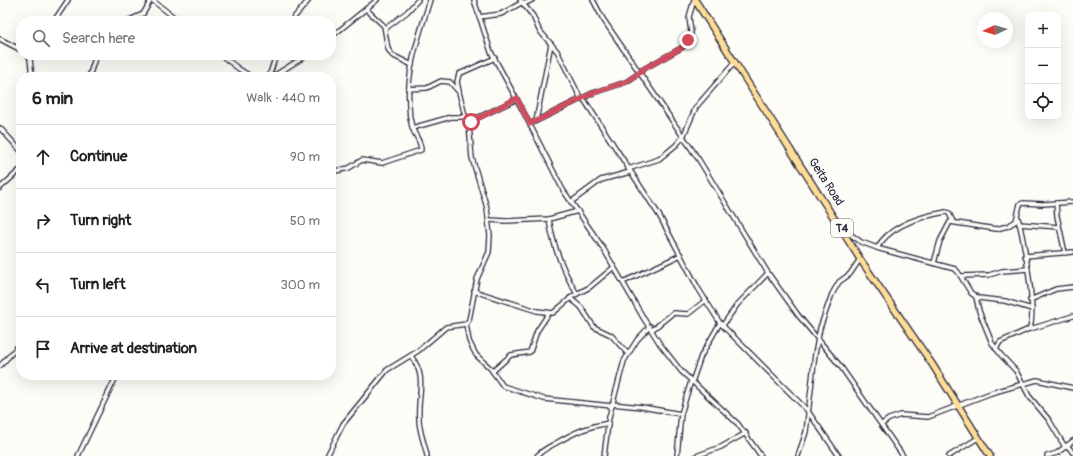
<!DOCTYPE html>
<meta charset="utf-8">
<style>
body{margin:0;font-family:Pangolin,sans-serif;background:#f2f2f2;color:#222}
.controls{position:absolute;right:12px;top:12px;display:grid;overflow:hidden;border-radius:8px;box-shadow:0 4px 16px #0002}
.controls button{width:36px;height:36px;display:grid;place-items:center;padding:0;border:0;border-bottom:1px solid #e0e0e0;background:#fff;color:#222;font:20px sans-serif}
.compass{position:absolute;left:977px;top:12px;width:36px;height:36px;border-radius:50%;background:#fff;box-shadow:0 4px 16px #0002;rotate:266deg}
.stop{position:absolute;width:12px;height:12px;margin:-9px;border:3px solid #d1495b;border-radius:50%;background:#fff}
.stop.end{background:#d1495b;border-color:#fff;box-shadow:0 1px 4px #0008}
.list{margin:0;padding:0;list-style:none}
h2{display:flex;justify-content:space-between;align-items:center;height:52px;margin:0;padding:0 16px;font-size:17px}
h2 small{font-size:13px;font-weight:400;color:#767676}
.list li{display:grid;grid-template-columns:26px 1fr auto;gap:12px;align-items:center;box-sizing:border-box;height:64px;padding:0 16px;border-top:1px solid #e0e0e0}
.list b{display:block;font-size:15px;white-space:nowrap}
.list em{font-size:13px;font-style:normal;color:#767676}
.icon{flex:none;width:22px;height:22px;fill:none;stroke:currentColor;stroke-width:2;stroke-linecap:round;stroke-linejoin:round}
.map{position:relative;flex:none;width:1073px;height:456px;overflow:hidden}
.search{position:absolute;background:#fff;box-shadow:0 4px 16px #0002;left:16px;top:16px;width:320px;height:44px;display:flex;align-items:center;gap:10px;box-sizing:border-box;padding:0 14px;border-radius:16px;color:#767676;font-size:15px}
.panel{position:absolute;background:#fff;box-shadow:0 4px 16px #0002;left:16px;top:72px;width:320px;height:308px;border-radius:16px}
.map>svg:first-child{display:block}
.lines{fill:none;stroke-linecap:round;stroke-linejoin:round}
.minor-casing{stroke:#22223b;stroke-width:6}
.trunk-casing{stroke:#22223b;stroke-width:8}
.minor{stroke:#fdfcf7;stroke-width:3.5}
.trunk{stroke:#fedd96;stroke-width:5.5}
.route{stroke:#d1495b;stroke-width:5}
.labels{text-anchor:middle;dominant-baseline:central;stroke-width:3.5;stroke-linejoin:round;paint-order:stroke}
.shield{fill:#fdfcf7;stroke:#646373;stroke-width:1}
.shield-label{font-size:11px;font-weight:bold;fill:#22223b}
.street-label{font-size:12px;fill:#22223b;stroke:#fdfcf7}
</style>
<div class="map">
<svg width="1073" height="456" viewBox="0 0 1073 456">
<rect width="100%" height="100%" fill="#fdfcf7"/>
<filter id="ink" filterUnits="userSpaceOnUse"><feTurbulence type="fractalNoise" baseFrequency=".025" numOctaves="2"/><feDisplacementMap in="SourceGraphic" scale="8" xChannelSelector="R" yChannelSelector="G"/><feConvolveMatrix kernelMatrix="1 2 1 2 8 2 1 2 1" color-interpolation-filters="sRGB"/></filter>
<g filter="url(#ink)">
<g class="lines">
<g class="minor-casing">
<g id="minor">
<path d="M152,0L179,21"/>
<path d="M474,0L491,52L522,109L563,190L603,248L644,319L660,344L681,371L738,424L761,456"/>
<path d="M520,0L533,16L539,30L557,51L581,99"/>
<path d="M593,0L603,19L699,160L768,273L798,315L841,367L903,456"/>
<path d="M524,4L532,0"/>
<path d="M366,9L384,26L388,49L392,55L412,65"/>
<path d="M479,17L501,14L523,2"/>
<path d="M54,21L68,0"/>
<path d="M127,21L143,14L151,0"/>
<path d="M291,21L309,0"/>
<path d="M385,29L407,12L418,0"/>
<path d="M331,37L377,0"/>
<path d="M0,39L21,50"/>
<path d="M28,55L30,59L32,77"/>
<path d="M221,55L239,69L252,77"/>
<path d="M640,71L683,47L688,40L691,33L689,17L694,0"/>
<path d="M89,77L96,55"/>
<path d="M269,77L276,55"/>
<path d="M272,77L307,55"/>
<path d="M408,89L427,88L441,81L450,82L459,92L465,116"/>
<path d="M459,91L457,82L459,74L495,58"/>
<path d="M583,98L659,215L698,288L720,323L807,410L839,456"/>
<path d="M536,121L551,44"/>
<path d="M530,124L593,93L626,82L641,72"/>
<path d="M0,128L21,151"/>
<path d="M412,128L451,117H478"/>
<path d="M628,169L659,159L676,145L683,137L696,107L735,62"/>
<path d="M331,172L349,168L362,160L382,163L421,150C421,140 414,135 412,127C410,120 409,112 409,105C406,70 420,33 430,0"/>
<path d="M0,188L21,169"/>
<path d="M571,202L601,180L630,172"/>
<path d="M1056,203L1057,216L1065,253"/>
<path d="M549,219C553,247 563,271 577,294"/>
<path d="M489,220L506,221L549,219L578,211"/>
<path d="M1019,224L1059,227"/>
<path d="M843,229L861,242L880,249L955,269L958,272L971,293L978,298L1005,301L1032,309"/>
<path d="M877,248C890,225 922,216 946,212L949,213L953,222"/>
<path d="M1025,256L1073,252"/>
<path d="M934,263L940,241L950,222L996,229L1008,226L1016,221L1020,204L1023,203L1043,204L1073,202"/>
<path d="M961,276L989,275L1002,271L1028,269"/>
<path d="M623,282L681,255"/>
<path d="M474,291L537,311L553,313L573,296L590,287L614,267"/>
<path d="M976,297L979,311L992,343L1001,355L1016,371L1029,396L1049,420L1065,447"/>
<path d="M570,298L581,307L594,327L611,335L628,354"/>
<path d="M1030,300L1056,289L1073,287"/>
<path d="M466,324L469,341L476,355L490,368L503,386L544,399L612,406"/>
<path d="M723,325L737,305L768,273"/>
<path d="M1030,329L1073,316"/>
<path d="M652,330L673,313L688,314L706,300"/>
<path d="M996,349L1000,342L1029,329C1038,315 1023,237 1018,218"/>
<path d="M411,356C428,378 417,394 419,419C419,432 425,444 427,456"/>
<path d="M0,366L21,343"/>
<path d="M493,371L511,355L530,352L537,331L549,313"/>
<path d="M692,382L701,356L720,323"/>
<path d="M612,404L642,407L681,414"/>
<path d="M882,424L889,419L901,415L928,417L991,393L1037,380L1073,388"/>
<path d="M1067,445L1073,453"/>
<path d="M78,456L117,375"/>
<path d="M327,456L343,424L387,370L418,351L446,327L466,324L469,320L477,279L489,252L490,236L487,208L472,158L469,125L473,120L517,99"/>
<path d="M537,456C543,449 551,446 558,442C575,432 589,426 609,423"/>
<path d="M604,456L609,417L624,361L637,340L650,326"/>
<path d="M677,456L681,414L691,381"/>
<path d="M696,456L721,447L746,433"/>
<path d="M798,456L806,432L815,354L820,328L832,294L839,282L850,274L860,259"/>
<path d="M949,456L978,438"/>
<path d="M1047,456L1057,453L1073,441"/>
</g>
</g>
<g class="trunk-casing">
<path id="trunk" d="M695,0L860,259L932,364L990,456"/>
</g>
<use href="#minor" class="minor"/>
<use href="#trunk" class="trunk"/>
</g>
</g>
<g class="lines" filter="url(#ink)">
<path class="route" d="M471,122L517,98L530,124L593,93L626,82L641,72L640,71L683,47L688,40"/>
</g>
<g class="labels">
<rect class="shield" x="831" y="219" width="22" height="18" rx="3"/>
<g class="shield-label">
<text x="842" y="228">T4</text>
</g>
<g class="street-label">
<text transform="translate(826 182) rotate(57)">Geita Road</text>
</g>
</g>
</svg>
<div class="controls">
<button>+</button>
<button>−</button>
<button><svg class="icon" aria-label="locate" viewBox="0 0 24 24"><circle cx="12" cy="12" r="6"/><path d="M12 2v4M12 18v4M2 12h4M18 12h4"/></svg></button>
</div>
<svg class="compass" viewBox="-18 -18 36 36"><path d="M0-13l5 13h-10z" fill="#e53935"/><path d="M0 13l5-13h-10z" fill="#767676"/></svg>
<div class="stop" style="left:471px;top:122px"></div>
<div class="stop end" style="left:688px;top:40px"></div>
<div class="search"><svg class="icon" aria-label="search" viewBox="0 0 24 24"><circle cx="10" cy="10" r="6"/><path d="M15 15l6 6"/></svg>Search here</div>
<section class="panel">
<h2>6 min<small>Walk · 440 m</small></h2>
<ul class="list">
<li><svg class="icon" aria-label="ahead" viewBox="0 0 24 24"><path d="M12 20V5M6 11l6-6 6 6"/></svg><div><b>Continue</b></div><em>90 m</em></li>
<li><svg class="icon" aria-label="right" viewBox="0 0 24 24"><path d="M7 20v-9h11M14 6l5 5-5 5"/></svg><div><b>Turn right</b></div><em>50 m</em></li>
<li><svg class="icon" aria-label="left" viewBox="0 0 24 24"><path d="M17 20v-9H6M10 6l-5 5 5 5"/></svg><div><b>Turn left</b></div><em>300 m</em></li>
<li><svg class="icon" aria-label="arrive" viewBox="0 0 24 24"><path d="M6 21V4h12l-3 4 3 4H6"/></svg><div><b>Arrive at destination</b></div></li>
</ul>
</section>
</div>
